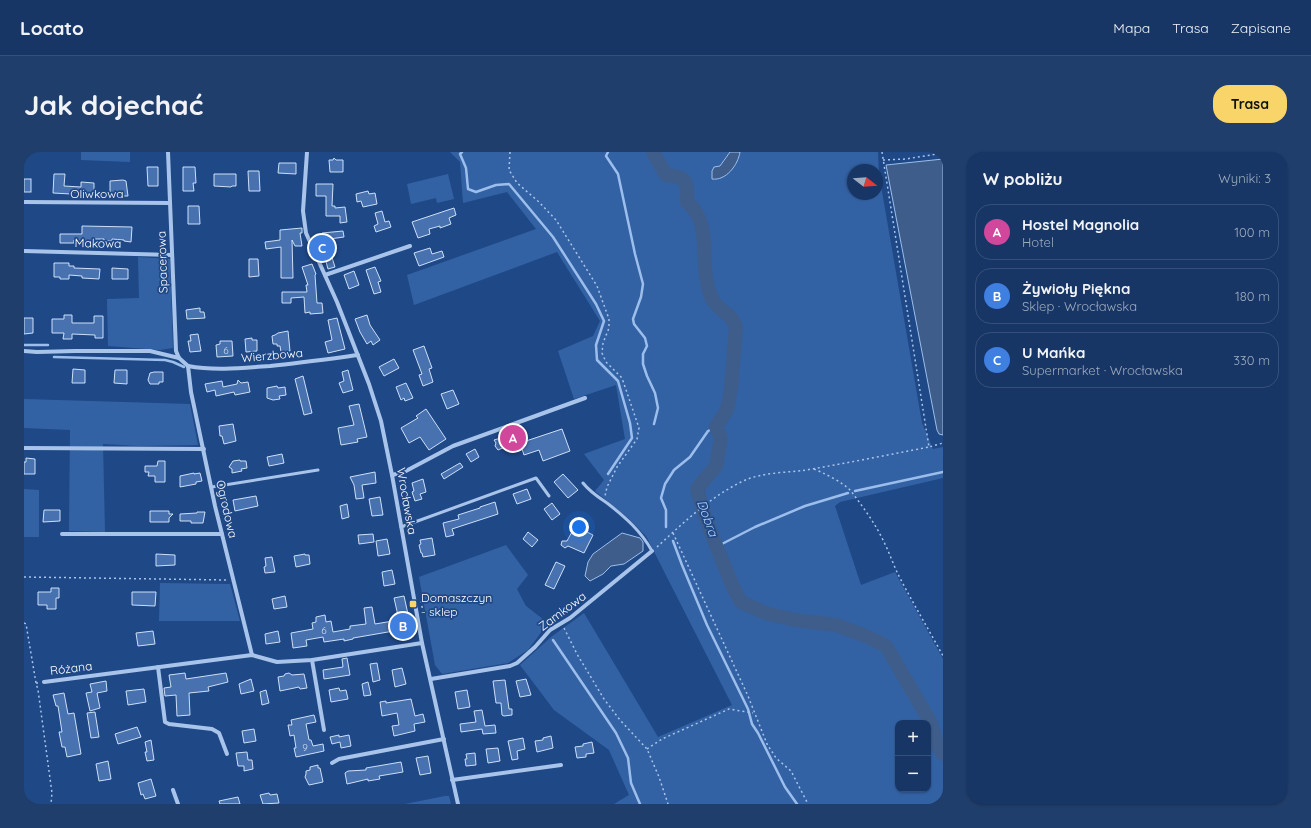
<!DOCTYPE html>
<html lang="pl">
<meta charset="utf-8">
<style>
body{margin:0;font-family:Quicksand,sans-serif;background:#203e6b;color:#f1f3f6}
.controls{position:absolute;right:12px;bottom:12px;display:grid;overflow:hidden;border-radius:8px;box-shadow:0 1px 3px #0004}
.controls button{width:36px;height:36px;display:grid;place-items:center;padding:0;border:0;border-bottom:1px solid #365079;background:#173665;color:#f1f3f6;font:20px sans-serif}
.compass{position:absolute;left:823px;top:12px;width:36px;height:36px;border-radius:50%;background:#173665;box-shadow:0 1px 3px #0004;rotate:107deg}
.you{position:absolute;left:555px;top:375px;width:14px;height:14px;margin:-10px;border:3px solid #fff;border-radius:50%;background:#1a73e8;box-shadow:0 0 0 6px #1a73e833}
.badge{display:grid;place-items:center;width:26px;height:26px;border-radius:50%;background:#f8d469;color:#fff;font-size:13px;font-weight:700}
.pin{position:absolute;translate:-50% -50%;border:2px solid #fff;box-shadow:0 1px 4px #0006}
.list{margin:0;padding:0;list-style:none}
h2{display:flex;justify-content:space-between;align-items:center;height:52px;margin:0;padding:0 16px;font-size:17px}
h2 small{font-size:13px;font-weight:400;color:#9eabbf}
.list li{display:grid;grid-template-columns:26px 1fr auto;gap:12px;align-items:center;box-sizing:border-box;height:56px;margin:0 8px 8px;padding:0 8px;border:1px solid #365079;border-radius:16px}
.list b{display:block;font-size:15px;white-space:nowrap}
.list p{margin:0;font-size:13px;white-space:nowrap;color:#9eabbf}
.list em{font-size:13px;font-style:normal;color:#9eabbf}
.map{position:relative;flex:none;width:919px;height:652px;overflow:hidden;border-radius:16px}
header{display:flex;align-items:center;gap:24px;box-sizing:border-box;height:56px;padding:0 20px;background:#173665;border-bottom:1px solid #365079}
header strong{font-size:19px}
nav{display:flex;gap:22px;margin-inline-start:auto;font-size:14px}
.intro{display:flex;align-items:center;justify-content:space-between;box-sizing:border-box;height:96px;padding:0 24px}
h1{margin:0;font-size:28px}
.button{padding:10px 18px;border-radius:16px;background:#f8d469;color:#111;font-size:14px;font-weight:700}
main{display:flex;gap:24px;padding:0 24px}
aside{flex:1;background:#173665;border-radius:16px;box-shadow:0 1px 3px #0004}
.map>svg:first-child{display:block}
.green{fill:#3362a4;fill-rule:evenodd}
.water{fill:#3e5d8a;stroke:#9cbeec}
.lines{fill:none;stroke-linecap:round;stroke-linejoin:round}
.stream{stroke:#9cbeec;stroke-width:2.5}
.river{stroke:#3e5d8a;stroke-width:14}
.building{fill:#4872af;stroke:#cddff8}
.path{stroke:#a9c4ea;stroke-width:1.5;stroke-dasharray:2 3;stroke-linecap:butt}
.service{stroke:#a9c4ea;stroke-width:3}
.minor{stroke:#a9c4ea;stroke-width:4}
.poi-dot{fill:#f8d469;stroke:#1f4887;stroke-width:1.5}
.labels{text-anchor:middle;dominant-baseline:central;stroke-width:3.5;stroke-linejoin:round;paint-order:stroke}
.number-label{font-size:10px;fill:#d1dceb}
.street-label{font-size:12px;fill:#fff;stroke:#1f4887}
.poi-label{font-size:12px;fill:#fff;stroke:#1f4887;text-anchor:start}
.water-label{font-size:13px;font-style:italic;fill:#b4cef2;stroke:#1f4887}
</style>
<header>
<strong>Locato</strong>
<nav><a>Mapa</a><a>Trasa</a><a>Zapisane</a></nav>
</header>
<div class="intro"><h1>Jak dojechać</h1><a class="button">Trasa</a></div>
<main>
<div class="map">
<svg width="919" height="652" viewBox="0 0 919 652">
<rect width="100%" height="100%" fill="#1f4887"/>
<g class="green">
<path d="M57,0H106V10L57,8Z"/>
<path d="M426,0H706L696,14L688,19L715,4L716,0H854L855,22L898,271L909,297L919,295V326L816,350L811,354L837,433L871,420L919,507V595L917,592L911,570L869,506L862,490L847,482L813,471L773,466L752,461L727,450L716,443L702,414L698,416L707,437L715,450L725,456L742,463L770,470L813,475L839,485L859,496L902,571H874V637H904V575L919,609V652H590L605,643L585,598L530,558L496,513L527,485L560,461L634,585L708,553L622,384L604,366L571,339L580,328L560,302L601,287L592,233L550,247L534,199L569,184L576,169L533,100L390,153L383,123L512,77L483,40L439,51L436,10ZM829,18H853V42H829Z"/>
<path d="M424,22L430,47L413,51L412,46L387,52L383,32Z"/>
<path d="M114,105L146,107L149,196L136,198L84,194L83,147L115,146Z"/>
<path d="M0,247L166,252L174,293L114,294L79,292L81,380L45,379L46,278L0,276Z"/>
<path d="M0,337L15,338V385H0Z"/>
<path d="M482,393L504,423L493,437L502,454L524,471L504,498L484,511L418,522L411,513L395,425Z"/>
<path d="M136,431L206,432L216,469H135Z"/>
<path d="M425,644L427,652H381L421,644Z"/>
</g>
<g class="water">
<path d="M706,0H716C714,13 702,29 688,27V19L690,15L696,14Z"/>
<path d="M919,7V283L915,282L913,278L862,13Z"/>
<path d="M598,381L616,386L619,390V399L600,412L587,414L579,422L566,429L561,424L564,410L569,402Z"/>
</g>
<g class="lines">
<g class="stream">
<path d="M438,0L436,2L442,16L444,37L452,40L472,33L485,32L529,85L572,152L580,169L572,193L573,208L594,229L606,271L608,286L584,322"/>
<path d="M584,0L582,4L594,22L611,102L619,132L617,145L609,167L610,172L621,186L623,194L619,202V212L623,224L631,241L634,256L630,272"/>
<path d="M0,193H24"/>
<path d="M30,205L141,208L149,210L160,215"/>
<path d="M831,339L919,320"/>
<path d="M642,375V358L637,346L641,332L650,318L666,305L684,279L692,275"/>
<path d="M649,389L658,413L683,473L724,557L728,572L734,581L761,635L773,652"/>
<path d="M692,395L731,375L781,354L824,341"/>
<path d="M529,488L592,581L604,606L607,631L616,652"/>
</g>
<path class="river" d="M629,0L642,23C664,25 663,29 663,50C687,69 677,103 683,130C684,136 687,146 690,150C697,160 709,163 712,175L707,237L703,258L692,275L697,286L692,314L673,337L680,361L691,391L709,435L717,450L741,461L771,468L812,473L842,484L862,494L907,571L913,593L919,602"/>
</g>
<g class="building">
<path d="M310,6L312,8H319V20H306L305,8H309Z"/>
<path d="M255,11H272V22L254,21Z"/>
<path d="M123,15H134V34H124Z"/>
<path d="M159,15H171L172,31H169L170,39H159Z"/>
<path d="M224,19H235L236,39H225Z"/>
<path d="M30,22H41L40,34L57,35V30L70,31V41L48,40L47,42L29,41Z"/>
<path d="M190,22H212V34H208L207,35L190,34Z"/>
<rect x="0" y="27" width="7" height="13"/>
<path d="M99,28L102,29L104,44H97V41H86V29Z"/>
<path d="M292,32H309L308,54H311V56L321,55L323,70L316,71V64H302V44H292Z"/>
<path d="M344,39L345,42L351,41L353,52L339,55L337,49L333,50L332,42Z"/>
<path d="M164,54H175L176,72H164Z"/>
<path d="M430,56L432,63L425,66L427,72L416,76V74L405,77L406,82L394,86L388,70Z"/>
<path d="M358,59L361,70L365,69L367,75L352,80L350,74L354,72L351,61Z"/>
<path d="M58,74L108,75L107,90L100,89V88L88,87V89H80V87H68V89L50,88V91H36V82H58Z"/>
<path d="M278,76V81H276L278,94H271L268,88L269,126H257V95L242,97L241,90L256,88V78Z"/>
<path d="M319,79L320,85L306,87L308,95L305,96L311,115L304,117L297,91L299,90L298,81Z"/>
<path d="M406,96L408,102L418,99L420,105L395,114L390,101Z"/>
<path d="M225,107H234L235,124L225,125Z"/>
<path d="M30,111H45V114H50V116L76,117L75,127L58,126V124L45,123V127H36V125H30Z"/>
<path d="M288,112L292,122L291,123L293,151H298L299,161L286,162V160L281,161L280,145L267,146V151H258V140H283L282,133H284L278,115Z"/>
<path d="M351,115L357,129L354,130L357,140L350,142L342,118Z"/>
<path d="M88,116L104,117V127H88Z"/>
<path d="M330,119L335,133L325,137L320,123Z"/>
<path d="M176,156V160H180L181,166L163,167L162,158Z"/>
<path d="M40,163H48V171H70V164H79V186H71V183L48,182V187H39L40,181H28V167H40Z"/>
<path d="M343,163L346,173L356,188L349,193L347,189L343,192L336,180L331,167Z"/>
<path d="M0,166H9V181L0,182Z"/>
<path d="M313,166L321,197L304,201L301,190L308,188L304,168Z"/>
<path d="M264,179L266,199L257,200L256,194H253V192H249L248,184L251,183L254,181Z"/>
<path d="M174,182L177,199L166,200L164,189H167L166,183Z"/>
<path d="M228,186V188H233V199L222,200L221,187Z"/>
<path d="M196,189H208L209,204L193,205L192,193L196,192Z"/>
<path d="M400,194L408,216L405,217L409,230L399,234L395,223L398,222L389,198Z"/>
<path d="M370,207L375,216L360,224L355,215Z"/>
<path d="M49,217L61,218V231H48Z"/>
<path d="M91,218H103V232L90,231Z"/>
<path d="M324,218L329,238L319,241L315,231L320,229L318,220Z"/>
<path d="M130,220H139V230H135V232H126L124,228L126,221Z"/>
<path d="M279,224L288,261L280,263L271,227Z"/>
<path d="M214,228L217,231L224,230L226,240L211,243L210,240L192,244L191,238L183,240L181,232L198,229L199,235L213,232Z"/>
<path d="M382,231L389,246L381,249L380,246L377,248L372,235Z"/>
<path d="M253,234L254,236L261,235L262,243L255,244L256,247L249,248L243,246V236Z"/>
<path d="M429,238L435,252L423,257L417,242Z"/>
<path d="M335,252L343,285L333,287L334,290L317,293L314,276L330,273L325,254Z"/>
<path d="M402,257L422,287L405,298L396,285L385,291L377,276L394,266L392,264Z"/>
<path d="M209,272L212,289L200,292L198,284H196L195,274Z"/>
<path d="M538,277L546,299L519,309L515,298L500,303L496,291Z"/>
<path d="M484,284L487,292L474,298L471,294L472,291L470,288Z"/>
<path d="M451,297L455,305L447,310L442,302Z"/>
<path d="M258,302L260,311L245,314L243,305Z"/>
<path d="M2,306L11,307V322H0V310H2Z"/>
<path d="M216,308V309H222L223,316L217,317L218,319L208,321V317L205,315L209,309Z"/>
<path d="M134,309H141V330H131V324H124L125,320H121V314H133Z"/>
<path d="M436,311L439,315L420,327L417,322Z"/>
<path d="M351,320L352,331L338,333L340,346L332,347L330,333L326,325Z"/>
<path d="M170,321V322L176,321L178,329L172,330V332L156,335V324Z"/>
<path d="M539,322L554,338L544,346L530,330Z"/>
<path d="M399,327L402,340L396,342L398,347L391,349L388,340L390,339L388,331Z"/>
<path d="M503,337L507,347L493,352L489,342Z"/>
<path d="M232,344L234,354L211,359L209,348Z"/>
<path d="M356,345L359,363L348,364L345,347Z"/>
<path d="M471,350L474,362L428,377L430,383L422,385L419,371L435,367L434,363L456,356V355Z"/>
<path d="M528,351L536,362L528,368L520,357Z"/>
<path d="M323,352L325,365L318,367L316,354Z"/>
<path d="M20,358H36V369L19,370Z"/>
<path d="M126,359H145V362H149L145,366V370H126Z"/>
<path d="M173,360H181L179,371H167V369H156V362L173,361Z"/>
<path d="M551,374L569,383L560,401L544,394L541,396L537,393L538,389H543Z"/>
<path d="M504,380L514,388L508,395L499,387Z"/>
<path d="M349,382L350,390L335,392L334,383Z"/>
<path d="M408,386L411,403L399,405L398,401H397L395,393L397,392L396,388Z"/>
<path d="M363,387L366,402L354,404L352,389Z"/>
<path d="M132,402L151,403V413L132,414Z"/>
<path d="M281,402V403H285L286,412L272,415L270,404Z"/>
<path d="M248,405L251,420L241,421L240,415L242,414L241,406Z"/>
<path d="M532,410L541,414L530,437L521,433Z"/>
<path d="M368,418L371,432L360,434L358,420Z"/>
<path d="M27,436H35V446H32V457H23V453H14V440H27Z"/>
<path d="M108,440H132L131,454L108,453Z"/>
<path d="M261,444L263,455L250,457L248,447Z"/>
<path d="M380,444L387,476L335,485L329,486V487L320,489V487L300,490L299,485L282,488L283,494L269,496L267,481L289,477L288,471L292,470V465L301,463L302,470L307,469L309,480L326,477V474L342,472L340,456L348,455L351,472L375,468L370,446Z"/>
<path d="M129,479L131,492L114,494L112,481Z"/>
<path d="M254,479L256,490L242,492L241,482Z"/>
<path d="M323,506L326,523L300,527L299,518L319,515L318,507Z"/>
<path d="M353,511L356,528L349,530L346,512Z"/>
<path d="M378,516L382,532L371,535L368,518Z"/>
<path d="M161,521L162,527L202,521L204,530L184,535L185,539L165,541L166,563L153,564L152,543L141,544L140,536L147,535L145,523Z"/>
<path d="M265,521L268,523L280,522L283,536L276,537L275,535L256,539L254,525L260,524L261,522Z"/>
<path d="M227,527L230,539L217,542L215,532Z"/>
<path d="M502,527L507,543L496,545L492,529Z"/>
<path d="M481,528L485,557H488V563L480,564L478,563L477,551H472L469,529Z"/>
<path d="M82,529L83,539L73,541L76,556L66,559L62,541L68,540L66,532Z"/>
<path d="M344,530L347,543L340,544L338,532Z"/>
<path d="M315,536L316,539L322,538L324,547L307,550L305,538Z"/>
<path d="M120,537L122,550L104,553L102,539Z"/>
<path d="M242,538L245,551L238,553L236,540Z"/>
<path d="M443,538L446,555L434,557L431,540Z"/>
<path d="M40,541L44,562L50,561L57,602L43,605L41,595H38L35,580H38L34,554H32L29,543Z"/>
<path d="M387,547L391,564L399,562L401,570L390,572L391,579L370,584L368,574L375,573L373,561L358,564L356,550L362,549V551Z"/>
<path d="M458,558L461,574L471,573L472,581L459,582L458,577L437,580L436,572L452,570L450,559Z"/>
<path d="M71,560L75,585L67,586L63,561Z"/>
<path d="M290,563L292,570L282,572L285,588H287L289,594L299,592L300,599L272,605L270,596H272L270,583L266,584L264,573H268L267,568Z"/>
<path d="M113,575L117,585L94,592L91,582Z"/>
<path d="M230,577L232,589L220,591L218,579Z"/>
<path d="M315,583V585L325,583L327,594L317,596L316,590L308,592L306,585Z"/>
<path d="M527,584L529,596L513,600L511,589L519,588V586Z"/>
<path d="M499,586L501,597L493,599L494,607L488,608L484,589Z"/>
<path d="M127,588L130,608L123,609L121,600H123L121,590Z"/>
<path d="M568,590L570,601L562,602V605L553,606L551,595L559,594V592Z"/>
<path d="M474,596L476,609L464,611L462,597Z"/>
<path d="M223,600L224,608H228L229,617L220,619V614H214L212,601Z"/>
<path d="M451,601L452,613L442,614L441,607H443L442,602Z"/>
<path d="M404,604L407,621L396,623L392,606Z"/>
<path d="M84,609L87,627L75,629L72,612Z"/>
<path d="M377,610L379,620L355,624L356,627L344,629V627L323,632L321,621L324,619L342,618V616Z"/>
<path d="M294,613V616H296L299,630L285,633L281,625L282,622V619L286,618V615Z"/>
<path d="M127,627L132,644L121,647L119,642L117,643L114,631Z"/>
<path d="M245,641L246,643L253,642L255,651L239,652L236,643Z"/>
<path d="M214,645L216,652H196L195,649Z"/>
</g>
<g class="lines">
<g class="path">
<path d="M486,0L485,18L493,31L515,50L532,68L573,134L585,167V176L579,191L578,201L582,210L598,226L615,276L613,287L593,315L583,335L581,344"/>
<path d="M858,0L905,295L919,291"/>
<path d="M859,8L882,7L919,1"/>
<path d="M790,317C800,321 820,331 827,339C839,355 851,371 860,390C866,402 870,415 876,426C890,453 905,478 919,504"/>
<path d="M649,381L724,544L743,592L752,606L767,619L784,652"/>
<path d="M633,395C659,371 685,346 717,330C737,320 761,321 782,318C823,311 864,303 905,295"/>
<path d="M0,425L203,428"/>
<path d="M397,449L399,460"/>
<path d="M0,471L2,472L12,531"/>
<path d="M540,476L553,502L580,547L596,568L623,597L635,625L644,652"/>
<path d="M14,531H12L14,538L28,641L27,652"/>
<path d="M623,597L638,587L705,557L729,561"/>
</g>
<g class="service">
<path d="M559,331C566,340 574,345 583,351C601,365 617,379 628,399"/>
<path d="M188,335L294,318"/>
<path d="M377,375L512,326L525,344"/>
</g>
<g class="minor">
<path d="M144,0L152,199L155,206L164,214"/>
<path d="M283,0L279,59L282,81L313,150L345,232L357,269L368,323L398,491L434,652"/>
<path d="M0,50L146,51"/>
<path d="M0,99L148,103"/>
<path d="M301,123L386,94"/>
<path d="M0,199L13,200L51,199H126L155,206"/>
<path d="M164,214L167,240L191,354L228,503"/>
<path d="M164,214C190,219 219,216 246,214C275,211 304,207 334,203"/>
<path d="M0,296L180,297"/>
<path d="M368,323L380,320L429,294L561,246"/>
<path d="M38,382H198"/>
<path d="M288,508L300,578"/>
<path d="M134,515L141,570L145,572L188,577L195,581L203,602"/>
<path d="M407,527L486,514L493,511L511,495L526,478L546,466L628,399"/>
<path d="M20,530L228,503L253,510L288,508L398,491"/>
<path d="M308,611L315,607L420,587"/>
<path d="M428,628L537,613"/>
<path d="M149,638L154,652"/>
</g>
</g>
<rect class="poi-dot" x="385" y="448" width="8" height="8" rx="2"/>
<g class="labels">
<g class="number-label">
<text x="202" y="198">6</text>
<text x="300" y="478">6</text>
<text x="281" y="595">9</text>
</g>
<g class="street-label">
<text x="73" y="41">Oliwkowa</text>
<text transform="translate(74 91) rotate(1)">Makowa</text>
<text transform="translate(138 110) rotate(-92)">Spacerowa</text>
<text transform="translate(248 203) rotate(-5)">Wierzbowa</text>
<text transform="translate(383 349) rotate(80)">Wrocławska</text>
<text transform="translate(203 357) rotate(77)">Ogrodowa</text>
<text transform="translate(538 459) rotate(-37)">Zamkowa</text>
<text transform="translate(47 516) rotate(-7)">Różana</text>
</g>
<g class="poi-label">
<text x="397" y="445">Domaszczyn<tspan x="397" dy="14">- sklep</tspan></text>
</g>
<g class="water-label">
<text transform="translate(684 366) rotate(70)">Dobra</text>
</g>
</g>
</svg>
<div class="controls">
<button>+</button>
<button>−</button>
</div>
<svg class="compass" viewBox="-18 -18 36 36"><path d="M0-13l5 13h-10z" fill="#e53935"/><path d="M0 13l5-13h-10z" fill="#9eabbf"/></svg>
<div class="you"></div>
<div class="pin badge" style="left:489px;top:286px;background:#d1479c">A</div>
<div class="pin badge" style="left:379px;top:474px;background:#3f7fe0">B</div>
<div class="pin badge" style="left:298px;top:96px;background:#3f7fe0">C</div>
</div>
<aside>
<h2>W pobliżu<small>Wyniki: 3</small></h2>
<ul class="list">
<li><span class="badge" style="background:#d1479c">A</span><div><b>Hostel Magnolia</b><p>Hotel</p></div><em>100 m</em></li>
<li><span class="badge" style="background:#3f7fe0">B</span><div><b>Żywioły Piękna</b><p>Sklep · Wrocławska</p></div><em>180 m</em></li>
<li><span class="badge" style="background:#3f7fe0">C</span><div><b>U Mańka</b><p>Supermarket · Wrocławska</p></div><em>330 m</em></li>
</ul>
</aside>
</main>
